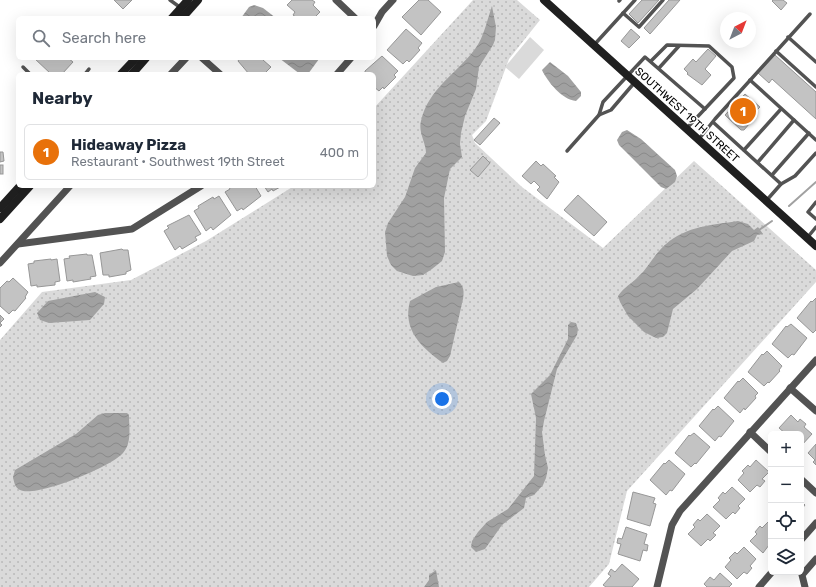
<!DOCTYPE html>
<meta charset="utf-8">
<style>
body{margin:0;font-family:Rubik,sans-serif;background:#f2f2f3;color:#1f2937}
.controls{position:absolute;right:12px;bottom:12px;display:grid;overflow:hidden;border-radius:6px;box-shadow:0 4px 16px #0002}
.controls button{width:36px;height:36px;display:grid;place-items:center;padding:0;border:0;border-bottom:1px solid #e0e1e3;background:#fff;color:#1f2937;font:20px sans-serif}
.compass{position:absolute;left:720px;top:12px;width:36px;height:36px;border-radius:50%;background:#fff;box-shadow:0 4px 16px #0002;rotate:42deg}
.you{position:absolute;left:442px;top:399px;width:14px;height:14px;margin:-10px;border:3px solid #fff;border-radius:50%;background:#1a73e8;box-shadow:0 0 0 6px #1a73e833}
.badge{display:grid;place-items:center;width:26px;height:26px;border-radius:50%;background:#0f766e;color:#fff;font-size:13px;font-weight:700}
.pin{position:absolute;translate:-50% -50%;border:2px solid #fff;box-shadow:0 1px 4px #0006}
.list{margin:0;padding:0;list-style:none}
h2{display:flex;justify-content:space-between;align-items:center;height:52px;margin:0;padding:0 16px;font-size:17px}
h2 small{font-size:13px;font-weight:400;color:#747a83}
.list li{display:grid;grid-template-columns:26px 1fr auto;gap:12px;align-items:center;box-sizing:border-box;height:56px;margin:0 8px 8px;padding:0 8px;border:1px solid #e0e1e3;border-radius:6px}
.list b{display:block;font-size:15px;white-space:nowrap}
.list p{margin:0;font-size:13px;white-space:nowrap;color:#747a83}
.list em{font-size:13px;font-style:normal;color:#747a83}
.icon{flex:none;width:22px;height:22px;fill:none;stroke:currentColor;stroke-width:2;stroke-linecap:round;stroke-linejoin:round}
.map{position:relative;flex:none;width:816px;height:587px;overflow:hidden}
.search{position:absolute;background:#fff;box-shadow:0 4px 16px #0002;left:16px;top:16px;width:360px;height:44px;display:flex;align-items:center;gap:10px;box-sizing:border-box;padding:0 14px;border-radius:6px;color:#747a83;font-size:15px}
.panel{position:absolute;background:#fff;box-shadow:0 4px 16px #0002;left:16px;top:72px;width:360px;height:116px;border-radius:6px}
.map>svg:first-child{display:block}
.grass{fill:url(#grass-dots)}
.park{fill:#dadada}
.water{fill:url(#water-waves)}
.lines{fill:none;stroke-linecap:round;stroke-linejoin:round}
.stream{stroke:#a1a1a1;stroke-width:2}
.building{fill:#c3c3c3;stroke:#979797}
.lane{stroke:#535353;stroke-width:3.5}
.street{stroke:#535353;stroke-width:7}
.secondary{stroke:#202020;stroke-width:8}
.labels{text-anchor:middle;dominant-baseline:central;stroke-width:3;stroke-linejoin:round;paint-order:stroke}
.street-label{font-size:11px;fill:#000;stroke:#fff}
</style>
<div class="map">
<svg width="816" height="587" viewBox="0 0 816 587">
<defs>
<pattern id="grass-dots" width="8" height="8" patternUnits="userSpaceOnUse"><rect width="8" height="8" fill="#dadada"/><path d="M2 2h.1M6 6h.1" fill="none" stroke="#b9b9b9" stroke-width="1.8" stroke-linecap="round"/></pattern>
<pattern id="water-waves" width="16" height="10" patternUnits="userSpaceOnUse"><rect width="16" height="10" fill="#a1a1a1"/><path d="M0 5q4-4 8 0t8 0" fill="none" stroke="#898989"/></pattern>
</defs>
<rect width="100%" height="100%" fill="#fff"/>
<path class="grass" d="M473,0H517L540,20L509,59L486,121L472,135L475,143L522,187L603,248L694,161L816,270V282L627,491L609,564L589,587H0V340L42,292L131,280L206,241L294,186H374V108Z"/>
<path class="park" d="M530,37L544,50L519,79L505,67Z"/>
<g class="water">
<path d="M254,5L263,8L276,18H241L249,7Z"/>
<path d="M492,6L496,27L495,40L493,45L479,67L476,89L465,116L461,133L460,144L462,157L450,169L444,198L445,252L442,261L432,269L423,275L413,276L397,271L391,265L387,256L385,232L388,223L405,197L415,168L426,153C426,143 418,132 421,121C428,89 457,73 475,49C484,37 487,20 492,6Z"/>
<path d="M279,58H319V59L308,74H300Z"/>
<path d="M550,62L568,76L581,92V96L576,101C562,100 547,81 542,70Z"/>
<path d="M627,130L641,139L675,170L677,176L675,182L666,189L661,187L619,145L617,140L622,132Z"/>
<path d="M738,221L748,224L754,230L758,227L763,234L757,235L754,241L732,251L697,289L673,309L667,333L663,337L656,338L644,332L628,316L620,302L618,296C624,287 631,284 638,277C649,267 655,253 666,244C687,226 712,225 738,221Z"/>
<path d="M459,282C464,287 464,291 463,299L450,356L447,361L443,363C422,348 402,330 410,301L436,287Z"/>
<path d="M95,292L105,297L104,304L90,320L49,323L40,320L37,313L48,301Z"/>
<path d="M571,322L576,323L578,329L577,335L557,369L544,421L542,432L545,455L548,468L546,478L543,485L534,495L526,498L524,508L502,525L485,549L476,552L471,547L472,541L478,532L487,522L508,509L534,476L536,418L531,394L550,375L568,339V325Z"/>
<path d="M105,413H127L129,415C129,428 132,443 123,453C111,467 36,498 20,490C15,488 14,482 13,477L15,470L76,434L98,415Z"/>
<path d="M436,570L439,587H424L429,580V575Z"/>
</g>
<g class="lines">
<g class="stream">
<path d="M789,206L816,182"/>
<path d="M759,230L772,221"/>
</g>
</g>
<g class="building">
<path d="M114,0H132L123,9Z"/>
<path d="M292,0H312L315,2L313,5L320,12L314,18H297L293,15L295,12L287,5Z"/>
<path d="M419,0H428L441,12L421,35L402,17Z"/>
<path d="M642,0H659L638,23L629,14Z"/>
<path d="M669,0H680L650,34L644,28Z"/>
<path d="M773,0H783L787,3L781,10L772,1Z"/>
<path d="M406,29L422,43L418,48L420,50L409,62L407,60L403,64L387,50Z"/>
<path d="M631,29L640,37L629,48L621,41Z"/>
<path d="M708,49L716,56L705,69L711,75L702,85L687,74L688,73L684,69L693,59L696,62Z"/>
<path d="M775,55L816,92V119L772,79L769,83L758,73Z"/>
<path d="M382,56L398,71L394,75L396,77L384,89L383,87L379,91L374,87V74H365V71Z"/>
<path d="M34,58H68L73,62L62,74H51Z"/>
<path d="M240,58H265L263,60L271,67L264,74H249L238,61Z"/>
<path d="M745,94L760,107L753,114L755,117L744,130H741L725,115Z"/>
<path d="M494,118L500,123L480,145L474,140Z"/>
<path d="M0,152H3L4,161L0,162Z"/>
<path d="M483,156L490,163L478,177L470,170Z"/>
<path d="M536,161L541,166L543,164L556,176L554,177L559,182L547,199L537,190L540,187L534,181L531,184L522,176Z"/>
<rect x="0" y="165" width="3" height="9"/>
<path d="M231,186H255L261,196L243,210L242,208L237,211L225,192L230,189L229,187Z"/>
<path d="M264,186H282L273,191L272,189L268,192Z"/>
<path d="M578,195L607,222L594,236L564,210Z"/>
<path d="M219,196L231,215L213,230L211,227L206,231L194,211L199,208L198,206L213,197L214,199Z"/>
<path d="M189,215L201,234L195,237L197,240L182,249L180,246L175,250L164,231L169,228L167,226Z"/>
<path d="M122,249L123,250H128L131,270L126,272V274L109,277V275H103L100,253Z"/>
<path d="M87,254V255H92L96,276L90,277L91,279L73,282V280L67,281L64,259L70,258L69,256Z"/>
<path d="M51,259V260L57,259L60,281L55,282V285L37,287V285L31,286L28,264L34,263V261Z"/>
<path d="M13,278L28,292L25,297L26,298L15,311L13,310L9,314L0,306V288L7,281L9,282Z"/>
<path d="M816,298V330L813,333L797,318L811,301L812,302Z"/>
<path d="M0,315L4,319L0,323L2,325L0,327Z"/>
<path d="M791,324L807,338L794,355L792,354L788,358L772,344L786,326L787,327Z"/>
<path d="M767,351L782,366L779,370L780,371L769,383L768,382L764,386L748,372L762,354L763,355Z"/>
<path d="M743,378L758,393L755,396L756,398L745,410L744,408L740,413L724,398L738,381L739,382Z"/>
<path d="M718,406L734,421L721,437L719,436L715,441L699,426L713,409L714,410Z"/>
<path d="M791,415L798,422L800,419L806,424L804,427L812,434L801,446V434H786L779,428Z"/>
<path d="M694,433L710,447L696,464L695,463L691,467L675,453L689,435L690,436Z"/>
<path d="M816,444V465L813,462L815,460L808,453Z"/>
<path d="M669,460L685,474L672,491L670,490L666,495L650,480L664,463L665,464Z"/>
<path d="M756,460L769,472L762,479L765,481L760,487L757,485L750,492L738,480L744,473L742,471L748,465L750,467Z"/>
<path d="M732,487L745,499L738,506L740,508L735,514L733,512L726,519L713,507L720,500L718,498L723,492L725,494Z"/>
<path d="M633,492L655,498L653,503L656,504L650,526L627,519Z"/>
<path d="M801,501L805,505L801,510Z"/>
<path d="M707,514L720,526L713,533L716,535L710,541L708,539L701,546L688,534L695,527L693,525L698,519L700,521Z"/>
<path d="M769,521L771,523V547L769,545L763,553L750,541L757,534L755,532L760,526L762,528Z"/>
<path d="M626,527L647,534L644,544L648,545L647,551L643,550L640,561L618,554L621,544L617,543L618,538L622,539Z"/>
<path d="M744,547L756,559L750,566L752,568L747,574L744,572L737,579L725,567L731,560L729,558L735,552L737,554Z"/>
<path d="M622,564L639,579L632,587H606L603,585L611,576L608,574L611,569L615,572Z"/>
<path d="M720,573L732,584L729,587H707L704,584L710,577L714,580Z"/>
</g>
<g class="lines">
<g class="lane">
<path d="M170,0L181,8"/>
<path d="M619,1L620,0"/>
<path d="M623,13L639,27L663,0"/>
<path d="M788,37L816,62"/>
<path d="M594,45L635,0"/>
<path d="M776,51L816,87"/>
<path d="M651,61L667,45L709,46L732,67L734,78L686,129"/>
<path d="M23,67L30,74"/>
<path d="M659,68L679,46"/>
<path d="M85,74L89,69"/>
<path d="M750,80L816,140"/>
<path d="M599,115L603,102L645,57L705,109"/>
<path d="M714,123L781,184L766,201"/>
<path d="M699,139L715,119L810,14"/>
<path d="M744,150L781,109"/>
<path d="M567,151L599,115L611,110L635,82"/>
<path d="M758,162L794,120"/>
<path d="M772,175L809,133"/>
<path d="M781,184L795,176L816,153"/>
<path d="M816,202L808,212L816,219"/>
<path d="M807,238L816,227"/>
</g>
<g class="street">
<path d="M336,0L355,18"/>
<path d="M374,26L382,12L393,0"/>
<path d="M202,58L220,74"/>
<path d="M171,74L186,58"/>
<path d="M337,74L351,58"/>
<path d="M18,244L132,229L201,186"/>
<path d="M0,263L70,186"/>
<path d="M790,388L816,411"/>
<path d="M750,432L771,452"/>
<path d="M801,479L816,493"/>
<path d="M801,540L816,523"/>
<path d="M657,587L672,525L680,511L816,360"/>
<path d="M759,587L772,572"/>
<path d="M805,587L802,575L816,559"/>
</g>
<g class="secondary">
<path d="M544,0L816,246"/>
<path d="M172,18L188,0"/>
<path d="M182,18L198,0"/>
<path d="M121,74L136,58"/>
<path d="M132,74L146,58"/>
<path d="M0,208L20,186"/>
<path d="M0,219L30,186"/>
</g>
</g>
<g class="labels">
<g class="street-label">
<text transform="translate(687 115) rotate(42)">SOUTHWEST 19TH STREET</text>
</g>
</g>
</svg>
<div class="controls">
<button>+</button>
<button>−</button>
<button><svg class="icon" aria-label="locate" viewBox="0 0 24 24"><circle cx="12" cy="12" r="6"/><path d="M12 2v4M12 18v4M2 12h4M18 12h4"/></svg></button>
<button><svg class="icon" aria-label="layers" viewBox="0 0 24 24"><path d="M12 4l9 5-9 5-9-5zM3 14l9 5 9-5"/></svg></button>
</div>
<svg class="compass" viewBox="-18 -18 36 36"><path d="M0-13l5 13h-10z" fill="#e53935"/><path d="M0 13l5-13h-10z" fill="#747a83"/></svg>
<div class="you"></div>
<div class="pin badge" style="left:743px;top:111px;background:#e8710a">1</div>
<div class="search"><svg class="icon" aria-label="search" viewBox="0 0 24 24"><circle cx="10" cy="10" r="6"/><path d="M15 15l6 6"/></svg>Search here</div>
<section class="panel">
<h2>Nearby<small></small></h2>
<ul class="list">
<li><span class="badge" style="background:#e8710a">1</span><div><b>Hideaway Pizza</b><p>Restaurant · Southwest 19th Street</p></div><em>400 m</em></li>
</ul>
</section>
</div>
